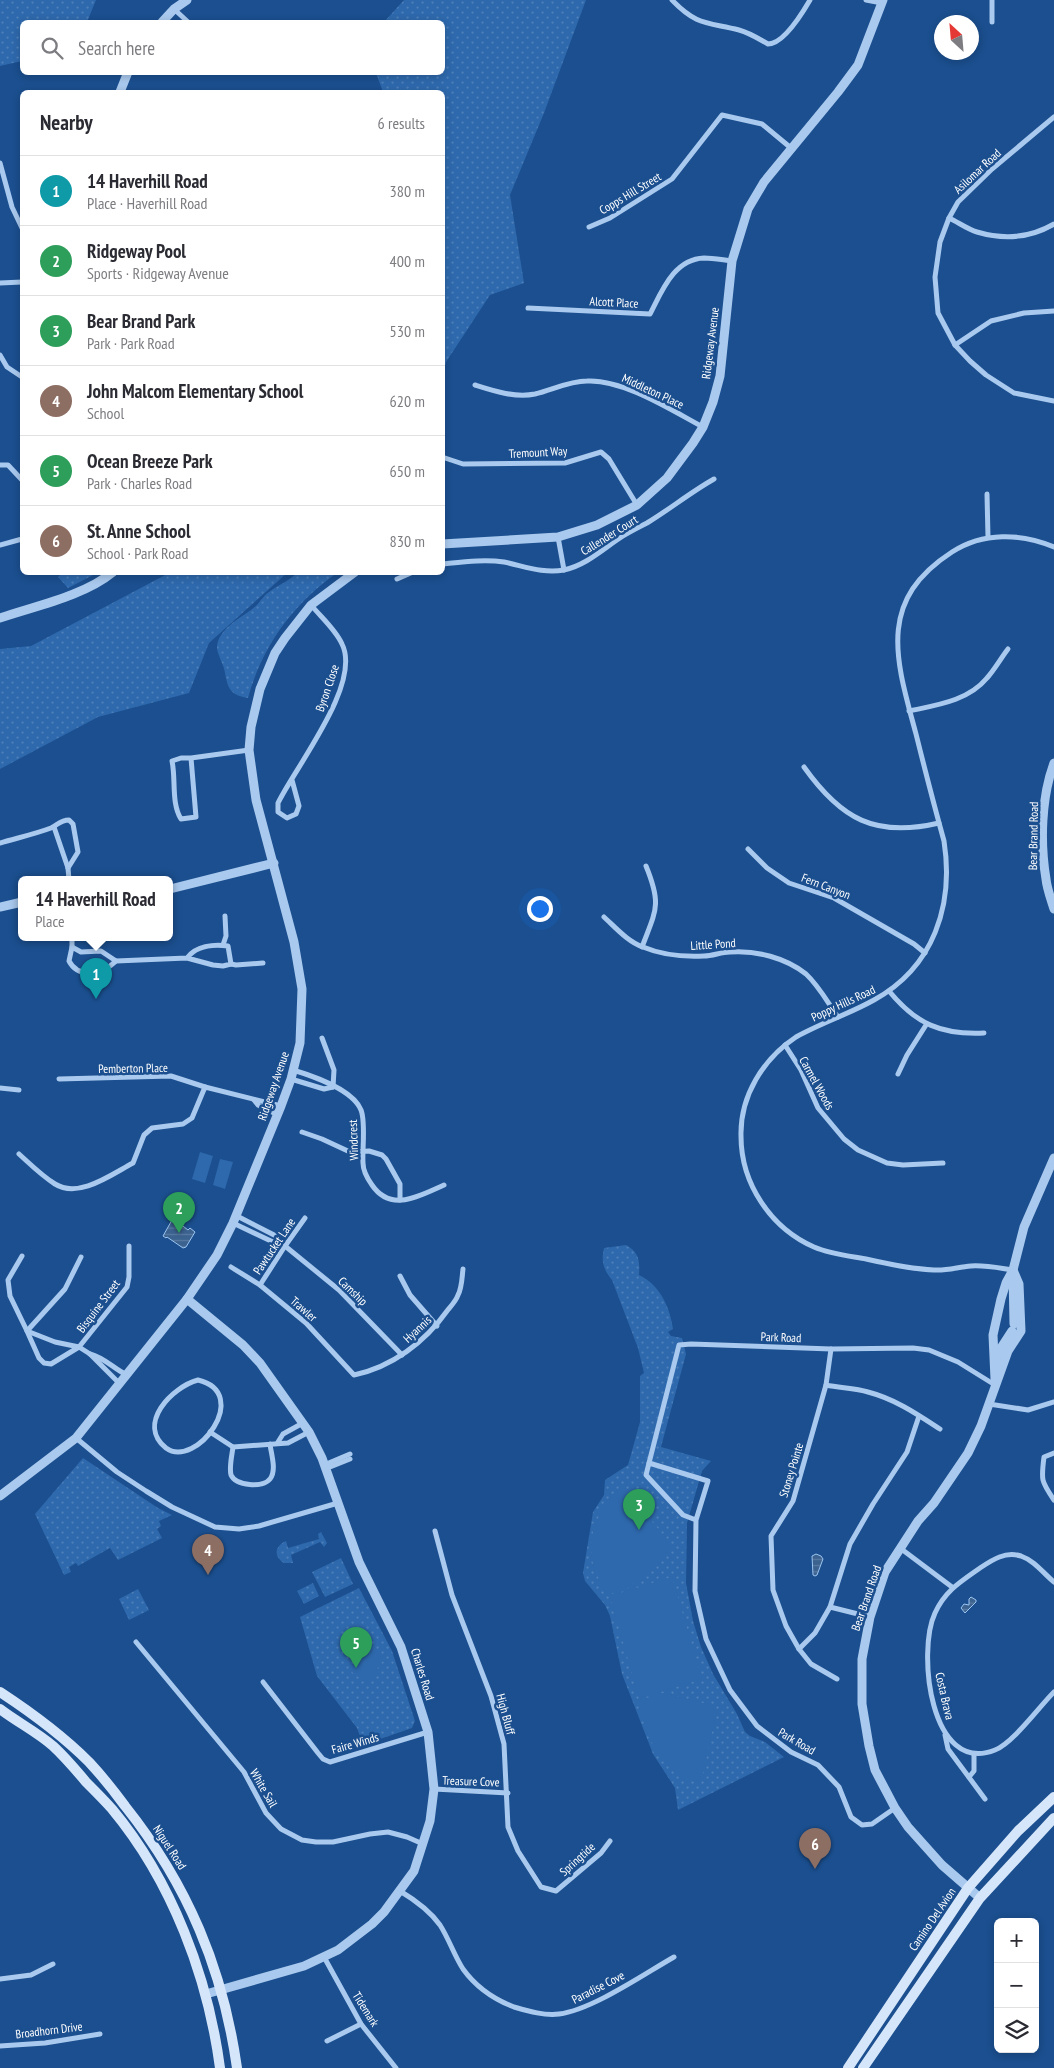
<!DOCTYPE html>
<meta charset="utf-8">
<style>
body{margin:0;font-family:"PT Sans Narrow",sans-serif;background:#f7f7f7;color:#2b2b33}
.controls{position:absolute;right:15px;bottom:15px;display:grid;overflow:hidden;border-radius:8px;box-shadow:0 2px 8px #0003}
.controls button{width:45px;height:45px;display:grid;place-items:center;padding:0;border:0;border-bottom:1px solid #e1e1e2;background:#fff;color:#2b2b33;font:25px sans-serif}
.compass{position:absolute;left:934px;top:15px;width:45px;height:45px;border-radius:50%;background:#fff;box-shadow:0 2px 8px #0003;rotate:334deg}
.you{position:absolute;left:539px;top:908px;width:18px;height:18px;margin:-12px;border:4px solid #fff;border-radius:50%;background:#1a73e8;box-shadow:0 0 0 8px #1a73e833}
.badge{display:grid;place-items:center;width:32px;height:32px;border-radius:50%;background:#2563eb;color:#fff;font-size:16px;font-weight:700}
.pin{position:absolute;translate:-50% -41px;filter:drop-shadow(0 1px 2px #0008)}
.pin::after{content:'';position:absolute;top:26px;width:18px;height:15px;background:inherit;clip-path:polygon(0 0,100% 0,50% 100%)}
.popup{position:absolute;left:18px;top:876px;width:155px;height:65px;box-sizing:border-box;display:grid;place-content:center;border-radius:8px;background:#fff;filter:drop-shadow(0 1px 4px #0005);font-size:16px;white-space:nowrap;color:#7c7c81}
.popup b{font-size:19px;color:#2b2b33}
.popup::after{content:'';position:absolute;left:50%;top:100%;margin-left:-10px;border:10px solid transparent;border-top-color:#fff}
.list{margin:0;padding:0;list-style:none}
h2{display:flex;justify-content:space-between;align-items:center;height:65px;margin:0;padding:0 20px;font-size:21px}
h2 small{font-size:16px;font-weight:400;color:#7c7c81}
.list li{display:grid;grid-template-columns:32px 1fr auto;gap:15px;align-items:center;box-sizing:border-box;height:70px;padding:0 20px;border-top:1px solid #e1e1e2}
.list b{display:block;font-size:19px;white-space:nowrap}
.list p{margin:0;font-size:16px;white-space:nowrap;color:#7c7c81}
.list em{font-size:16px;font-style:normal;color:#7c7c81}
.icon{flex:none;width:28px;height:28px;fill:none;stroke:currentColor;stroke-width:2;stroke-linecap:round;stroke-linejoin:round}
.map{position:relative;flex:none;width:1054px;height:2068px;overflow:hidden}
.search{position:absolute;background:#fff;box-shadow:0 2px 8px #0003;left:20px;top:20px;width:425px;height:55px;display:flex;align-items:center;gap:12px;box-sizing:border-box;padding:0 18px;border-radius:8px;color:#7c7c81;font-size:19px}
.panel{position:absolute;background:#fff;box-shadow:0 2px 8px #0003;left:20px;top:90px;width:425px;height:485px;border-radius:8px}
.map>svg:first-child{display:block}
.grass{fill:url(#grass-dots)}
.pitch{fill:#2e69ad}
.water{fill:url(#water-rules);stroke:#9cc4f0}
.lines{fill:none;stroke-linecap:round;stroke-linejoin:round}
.minor{stroke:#a9c9ee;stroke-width:5}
.tertiary{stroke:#a9c9ee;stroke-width:9}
.secondary{stroke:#d6e6fa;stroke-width:10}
.labels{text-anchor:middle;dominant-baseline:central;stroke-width:5;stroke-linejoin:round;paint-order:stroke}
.street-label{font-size:12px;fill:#fff;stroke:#1b4f8f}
</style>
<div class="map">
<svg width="1054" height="2068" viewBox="0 0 1054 2068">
<defs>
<pattern id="grass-dots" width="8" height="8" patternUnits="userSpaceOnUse" patternTransform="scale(1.25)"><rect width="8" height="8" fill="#2e69ad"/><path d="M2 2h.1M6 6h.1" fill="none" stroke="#4d80b9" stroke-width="1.8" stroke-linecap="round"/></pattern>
<pattern id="water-rules" width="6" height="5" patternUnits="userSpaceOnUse" patternTransform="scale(1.25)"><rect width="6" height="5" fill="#3c6290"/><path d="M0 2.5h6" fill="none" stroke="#597aa1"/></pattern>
</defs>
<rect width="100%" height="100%" fill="#1b4f8f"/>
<g class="grass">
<path d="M0,0H96L87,22H22V61L0,66Z"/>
<path d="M404,0H586L544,113L510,195L524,283L490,295L446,362L443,374L442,92H383L376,73L442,72V22H384Z"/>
<path d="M63,572H97V573L68,588L58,577Z"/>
<path d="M169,573H287L209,643L189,693L98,717L0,769V649L31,646Z"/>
<path d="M297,573H337C294,603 262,646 248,698C231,695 228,690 225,673C224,664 217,655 217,647C218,628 243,617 256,606C260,602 263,596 269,592C278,585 289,581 297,573Z"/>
<path d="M626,1245C639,1252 640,1261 639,1275C660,1285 670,1307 673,1329L668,1332L671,1336L682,1338L686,1354L661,1447L711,1461L702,1471L687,1523L686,1583L693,1621L701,1647L713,1674L737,1714L745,1732L750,1736L765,1742L784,1757L678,1810L675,1788L653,1754L622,1674L610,1616L605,1605L585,1581L583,1573L593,1512L604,1495L605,1480L628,1465L640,1422V1376L644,1373L638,1348L612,1280C603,1269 601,1261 604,1248Z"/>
<path d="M83,1458L158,1508L172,1515L159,1521L161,1526L157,1529L162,1538L118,1560L110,1548L78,1566L76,1563L69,1567L71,1572L64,1575L35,1514Z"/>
<path d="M321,1532L327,1543L324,1547L320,1542L291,1555L293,1563H284C273,1556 275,1546 286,1541L288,1548L319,1539L318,1534Z"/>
<path d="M341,1558L353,1584L325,1597L312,1572Z"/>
<path d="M313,1583L319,1596L304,1604L297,1591Z"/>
<path d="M359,1588L392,1651L415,1721L412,1728L363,1745L357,1728L317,1676L300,1617Z"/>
<path d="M138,1589L149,1610L129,1620L119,1599Z"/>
</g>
<g class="pitch">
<path d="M200,1152L213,1156L205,1183L192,1179Z"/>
<path d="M220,1159L233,1162L225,1189L213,1185Z"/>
<path d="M623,1487L670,1543V1550L627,1589L606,1595C603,1585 597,1577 594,1567C585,1535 599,1507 623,1487Z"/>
<path d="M672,1577L702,1679L639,1698L610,1596Z"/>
<path d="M371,1648L384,1659L367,1683L352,1672Z"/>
<path d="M663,1693L711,1705L716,1714L701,1782L680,1777L657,1752L648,1735L637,1701Z"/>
</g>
<g class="water">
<path d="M174,1219L188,1230L190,1228L195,1232L186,1247L183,1248L167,1237L166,1238L163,1236L172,1220Z"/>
<path d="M816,1554L821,1556L823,1559L817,1575L815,1576L813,1575L812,1556Z"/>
<path d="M971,1597L976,1600V1602L965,1613L961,1608L964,1604L969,1605V1599Z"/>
</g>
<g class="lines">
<g class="minor">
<path d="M672,0C697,26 707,22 739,30C750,33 759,39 768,44C784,44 803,12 810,0"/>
<path d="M866,0L882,3"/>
<path d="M992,0V22"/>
<path d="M174,9L188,22"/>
<path d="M1054,117L992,169L958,202L949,218L940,242L935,277L938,313L955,345L970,361L986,375L1014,393L1054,401"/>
<path d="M0,163L12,207L22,228"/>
<path d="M949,218C958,222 967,229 977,232C1004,240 1030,238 1054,224"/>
<path d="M589,227L610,218L672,179L722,115L762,124L791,148"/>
<path d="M0,283L22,282"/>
<path d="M528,308L650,314C662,291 674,259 704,258C713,258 723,260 732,261"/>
<path d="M955,345L991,321L1024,313L1054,311"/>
<path d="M0,355L7,367L22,377"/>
<path d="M475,385C494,391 515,398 535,394C552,390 569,381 587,381C623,379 671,410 703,427"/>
<path d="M442,457L463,464L565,463L601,452L609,459L637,505"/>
<path d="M0,465H8L22,480"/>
<path d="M987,494L988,537"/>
<path d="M558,537L564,570"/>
<path d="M0,545L22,539"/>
<path d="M442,564C462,562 484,559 504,562C524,566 543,574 564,570C587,565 604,548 623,536C631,531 639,527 647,523C670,509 691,492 714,479"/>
<path d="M397,579L413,572"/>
<path d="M909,711C937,705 968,701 987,678C995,669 1001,658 1008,649"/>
<path d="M191,758L196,817L181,819C171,803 176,779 172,761L181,758H191L249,750"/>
<path d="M804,767C841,819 875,838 939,823"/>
<path d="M292,780L299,806L296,814L287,818L278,812V803C296,766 362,684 342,644C336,630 321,617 311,605"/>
<path d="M54,827L68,868L69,880"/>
<path d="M0,843C17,838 35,834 51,828C58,825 60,820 69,820L73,824L78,852L68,868"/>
<path d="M748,849L767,868L789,883L834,898L914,944L925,953"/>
<path d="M604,917C615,927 628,942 643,947C662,955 684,957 704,956C713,956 721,952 730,952C756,950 786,958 806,974C819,986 828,1003 838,1017"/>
<path d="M72,938V947L81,952L101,951L116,961L187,958L213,965L223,966L231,964L228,946C213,944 196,946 187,958"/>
<path d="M223,945L226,936L225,916"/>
<path d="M72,947L69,961C79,980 104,973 116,961"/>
<path d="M642,947C656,910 662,905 646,866"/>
<path d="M231,964L236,965L263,963"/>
<path d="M889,991C916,1024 941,1035 984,1033"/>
<path d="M322,1038L334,1070L333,1087"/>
<path d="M785,1045L801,1070L818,1108L844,1139L858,1150L887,1163L903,1165L943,1163"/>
<path d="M293,1070C313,1076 353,1090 361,1110C366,1122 362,1150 363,1163C363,1171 367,1178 372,1185C391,1213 419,1196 444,1185"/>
<path d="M898,1074L907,1055L926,1025"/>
<path d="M59,1079L171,1076L205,1087"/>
<path d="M291,1079L324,1089L333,1087"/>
<path d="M0,1088L19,1090"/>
<path d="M254,1100L258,1105L278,1115"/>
<path d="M302,1132L322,1139L350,1152L369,1151L382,1155L386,1159L400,1184V1200"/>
<path d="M19,1154C30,1164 42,1176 55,1184C79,1199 112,1174 133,1163L144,1135L152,1128L183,1124L192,1118L205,1087L281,1106"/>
<path d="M237,1216L278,1237L285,1246L339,1290L402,1355"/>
<path d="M233,1223L273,1242L285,1245"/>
<path d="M22,1256L8,1280L10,1296L27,1331L55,1342L79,1347L90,1354L120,1384"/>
<path d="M81,1257L65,1289L27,1331L39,1358L44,1363L51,1364L79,1347L127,1287L129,1277V1246"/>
<path d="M231,1267L260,1285L306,1323L354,1375C392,1367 425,1342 447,1311C451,1306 456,1301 458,1295C462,1288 462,1277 463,1269"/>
<path d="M1013,1270C999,1268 985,1265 971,1266C958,1267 947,1271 934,1270C911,1269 888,1264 866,1259C849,1256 830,1254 814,1247C771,1228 741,1184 741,1136C740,1096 763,1059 796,1037C821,1023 849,1014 874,1000C934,967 954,905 944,841C934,805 925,770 916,734C896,660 876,601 952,552C983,532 1021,533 1054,547"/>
<path d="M400,1276L410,1295L437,1326"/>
<path d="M260,1285L285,1246L305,1218"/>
<path d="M831,1349L826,1385L793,1501L771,1536L773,1590L786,1626L799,1649L811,1664L837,1679"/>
<path d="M90,1354C105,1358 114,1369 127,1375"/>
<path d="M198,1380C253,1393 196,1470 166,1448C136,1424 172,1387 198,1380Z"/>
<path d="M826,1385C840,1388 855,1388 868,1392C895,1399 917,1414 940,1429"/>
<path d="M989,1404L1028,1410L1054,1402"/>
<path d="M210,1432L233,1447L288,1443L309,1432"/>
<path d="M76,1438L117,1472L146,1491L172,1507L215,1527L239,1529L259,1526L338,1503"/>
<path d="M278,1442L283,1434L303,1423"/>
<path d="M233,1447C232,1455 229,1467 231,1475C236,1486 263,1488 270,1479C277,1470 271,1454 270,1444"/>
<path d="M1054,1453L1044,1457C1041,1480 1041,1481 1054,1500"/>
<path d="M649,1463L679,1345L691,1344L831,1349L913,1348L929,1350L958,1362L995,1385"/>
<path d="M324,1465L350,1454"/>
<path d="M325,1469L350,1459"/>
<path d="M696,1520L683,1515L646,1475L649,1463L708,1481L696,1520L695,1591L706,1639L730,1690L757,1726L791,1752L818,1765L839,1787L851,1817L862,1825L872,1824L895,1808"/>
<path d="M435,1531L452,1595L491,1696L504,1744L508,1827L518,1851L541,1887L556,1891L601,1853L610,1841"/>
<path d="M900,1548L952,1587"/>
<path d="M1054,1582C1043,1573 1035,1561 1021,1556C1005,1551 992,1560 980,1568C960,1582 945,1591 935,1613C917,1651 930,1776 995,1750C1013,1743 1039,1707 1054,1692"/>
<path d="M830,1607L870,1617"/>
<path d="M136,1642L244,1772L266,1813L281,1829L302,1840L316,1842H333L370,1834L388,1832L407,1837L423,1844"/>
<path d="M799,1649L815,1633L830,1607L850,1544L873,1504L907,1452L919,1416"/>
<path d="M263,1682L318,1753L323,1759L330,1762L428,1732"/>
<path d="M945,1735L948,1749L985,1799"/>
<path d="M969,1777L974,1771V1754"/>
<path d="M434,1789L508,1793"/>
<path d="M400,1891C415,1900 430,1911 440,1925C449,1939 454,1955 463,1969C476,1987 493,1999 514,2007C528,2011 545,2016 559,2014C592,2010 644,1974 674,1957"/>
<path d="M324,1957L361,2024L396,2068"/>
<path d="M0,1979L31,1975L53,1964"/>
<path d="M327,2041L361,2024"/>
<path d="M0,2046L45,2043L100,2034"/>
</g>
<g class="tertiary">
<path d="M162,22L174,9L187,0"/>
<path d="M120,92L128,72"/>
<path d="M442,544L558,537L597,525L637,505L667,478L693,443L703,427L713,402L720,376L732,261L748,209L764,182L838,92L858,65L883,0"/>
<path d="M0,618C35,606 84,596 113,572"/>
<path d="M1054,763C1041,798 1040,843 1046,879C1047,889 1051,899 1054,909"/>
<path d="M170,889L274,863"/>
<path d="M0,907L22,902"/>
<path d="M1013,1273L1014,1324"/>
<path d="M187,1299L243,1345L260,1363L309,1432L322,1458L359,1562L401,1647L428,1732L434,1789L430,1821L414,1871L384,1912L372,1924L338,1950L304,1966L206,1994"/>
<path d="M1000,1364L1001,1348L1012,1331"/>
<path d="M995,1379L993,1335L1001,1299L1006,1283L1013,1270L1024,1227L1054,1158"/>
<path d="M0,1496L76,1438L187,1299L217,1255L233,1223L281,1106L291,1079L300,1043L302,989L294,942L256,800L249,750L251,727L260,689L275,653L285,638L311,605L355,572"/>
<path d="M980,1898L942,1865L908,1827L895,1808L875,1770L869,1746L862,1704V1659L870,1617L885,1572L918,1521L934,1503L968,1453L981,1426L1008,1351L1021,1331L1019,1284L1013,1270"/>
</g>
<g class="secondary">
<path d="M0,1692C32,1713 62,1735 89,1762C102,1776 114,1791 125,1806C188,1885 223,1969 237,2068"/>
<path d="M0,1709C17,1722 37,1732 53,1746C65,1757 76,1770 86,1782C95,1791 104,1800 112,1809C172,1881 208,1977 220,2068"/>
<path d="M848,2068L968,1888L1018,1831L1054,1797"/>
<path d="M863,2068L980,1898L1054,1818"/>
</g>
</g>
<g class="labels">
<g class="street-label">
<text transform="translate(977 171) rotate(-43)">Asilomar Road</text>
<text transform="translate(630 193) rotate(-31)">Copps Hill Street</text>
<text transform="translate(614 302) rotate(3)">Alcott Place</text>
<text transform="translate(710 343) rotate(-83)">Ridgeway Avenue</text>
<text transform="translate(653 391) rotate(25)">Middleton Place</text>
<text transform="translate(538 452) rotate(-3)">Tremount Way</text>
<text transform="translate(609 535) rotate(-32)">Callender Court</text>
<text transform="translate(327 688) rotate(-71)">Byron Close</text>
<text transform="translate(1033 836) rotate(-89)">Bear Brand Road</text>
<text transform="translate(826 886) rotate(21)">Fern Canyon</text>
<text transform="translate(713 944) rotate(-4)">Little Pond</text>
<text transform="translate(843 1003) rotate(-25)">Poppy Hills Road</text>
<text transform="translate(133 1068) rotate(-1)">Pemberton Place</text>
<text transform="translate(817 1083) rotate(61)">Carmel Woods</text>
<text transform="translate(273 1086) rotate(-71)">Ridgeway Avenue</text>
<text transform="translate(353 1140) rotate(-92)">Windcrest</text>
<text transform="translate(274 1246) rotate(-56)">Pawtucket Lane</text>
<text transform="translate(353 1291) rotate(44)">Camship</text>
<text transform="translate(98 1306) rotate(-53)">Bisquine Street</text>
<text transform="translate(304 1309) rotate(41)">Trawler</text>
<text transform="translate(417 1329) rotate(-43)">Hyannis</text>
<text transform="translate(781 1337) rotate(2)">Park Road</text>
<text transform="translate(791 1470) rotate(-73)">Stoney Pointe</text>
<text transform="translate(866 1598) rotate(-71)">Bear Brand Road</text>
<text transform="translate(423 1674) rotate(73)">Charles Road</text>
<text transform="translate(945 1696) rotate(77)">Costa Brava</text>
<text transform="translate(506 1714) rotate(75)">High Bluff</text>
<text transform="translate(797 1741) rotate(30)">Park Road</text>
<text transform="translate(355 1743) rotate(-16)">Faire Winds</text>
<text transform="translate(471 1781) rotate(2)">Treasure Cove</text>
<text transform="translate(264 1788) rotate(60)">White Sail</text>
<text transform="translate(170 1847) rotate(57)">Niguel Road</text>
<text transform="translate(577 1859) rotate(-42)">Springtide</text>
<text transform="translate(932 1919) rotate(-56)">Camino Del Avion</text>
<text transform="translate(598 1987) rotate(-27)">Paradise Cove</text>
<text transform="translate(366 2009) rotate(58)">Tidemark</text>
<text transform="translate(49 2030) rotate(-7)">Broadhorn Drive</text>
</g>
</g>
</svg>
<div class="controls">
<button>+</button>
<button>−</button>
<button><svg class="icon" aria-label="layers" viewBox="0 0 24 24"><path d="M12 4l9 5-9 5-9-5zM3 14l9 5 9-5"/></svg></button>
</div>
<svg class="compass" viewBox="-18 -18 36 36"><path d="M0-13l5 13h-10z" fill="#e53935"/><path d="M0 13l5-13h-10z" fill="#7c7c81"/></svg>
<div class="you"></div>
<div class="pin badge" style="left:96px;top:999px;background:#0f9aa8">1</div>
<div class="popup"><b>14 Haverhill Road</b>Place</div>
<div class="pin badge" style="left:179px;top:1233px;background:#2e9e5b">2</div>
<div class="pin badge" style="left:639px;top:1530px;background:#2e9e5b">3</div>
<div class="pin badge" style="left:208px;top:1575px;background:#8d6e63">4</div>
<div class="pin badge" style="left:356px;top:1668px;background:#2e9e5b">5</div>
<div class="pin badge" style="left:815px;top:1869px;background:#8d6e63">6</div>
<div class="search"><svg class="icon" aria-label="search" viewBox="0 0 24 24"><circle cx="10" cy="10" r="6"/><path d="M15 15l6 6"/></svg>Search here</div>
<section class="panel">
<h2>Nearby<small>6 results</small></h2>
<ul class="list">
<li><span class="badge" style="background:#0f9aa8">1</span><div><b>14 Haverhill Road</b><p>Place · Haverhill Road</p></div><em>380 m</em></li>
<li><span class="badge" style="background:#2e9e5b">2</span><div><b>Ridgeway Pool</b><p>Sports · Ridgeway Avenue</p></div><em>400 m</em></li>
<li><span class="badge" style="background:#2e9e5b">3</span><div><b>Bear Brand Park</b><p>Park · Park Road</p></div><em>530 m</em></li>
<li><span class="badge" style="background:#8d6e63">4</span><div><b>John Malcom Elementary School</b><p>School</p></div><em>620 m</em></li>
<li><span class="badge" style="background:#2e9e5b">5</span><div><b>Ocean Breeze Park</b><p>Park · Charles Road</p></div><em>650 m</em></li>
<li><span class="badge" style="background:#8d6e63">6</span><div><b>St. Anne School</b><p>School · Park Road</p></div><em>830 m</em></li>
</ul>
</section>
</div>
